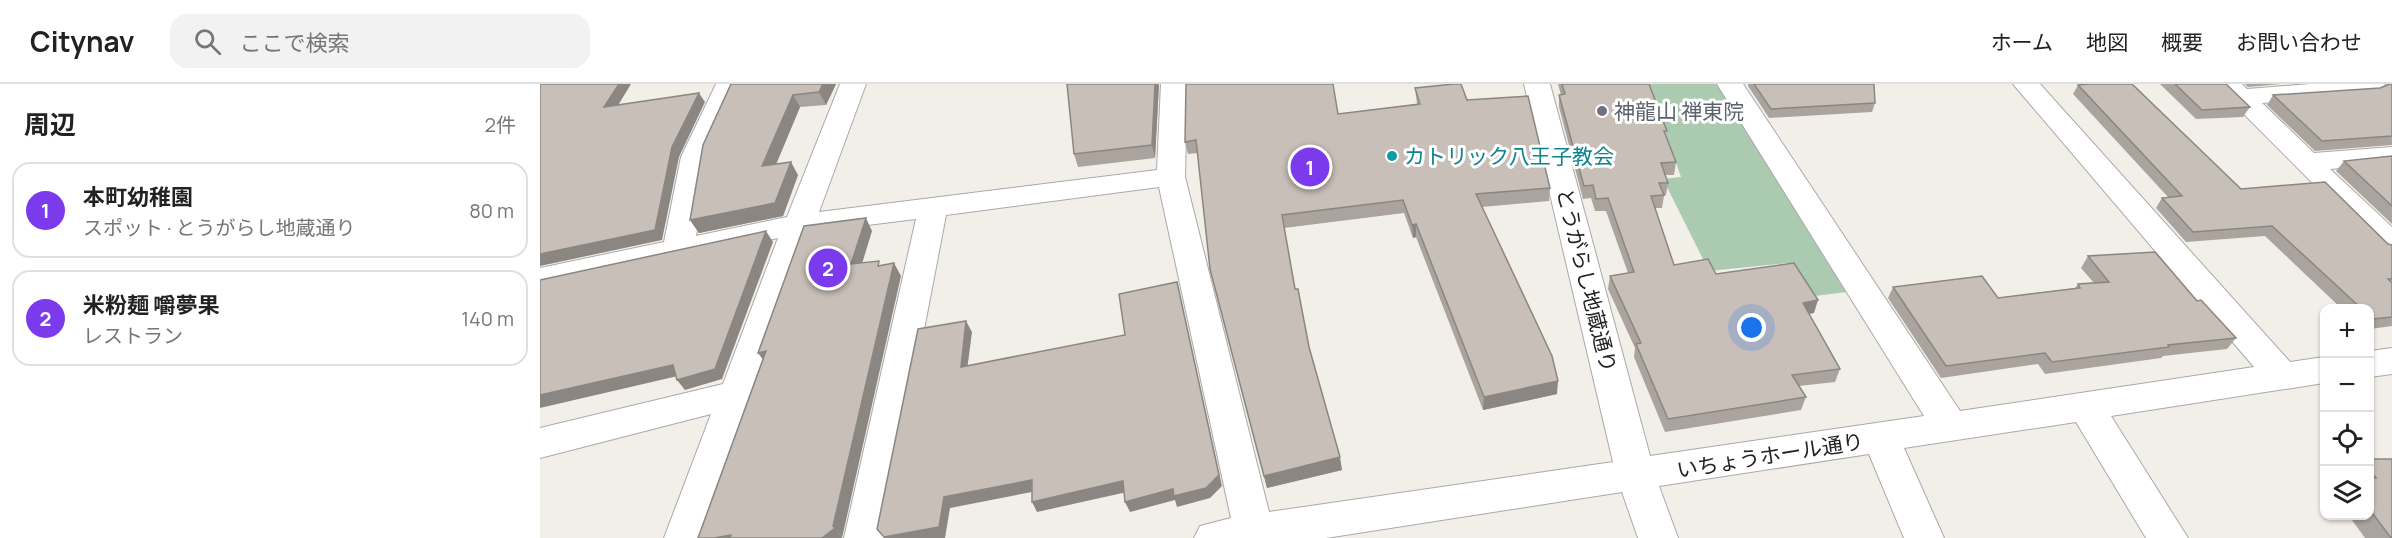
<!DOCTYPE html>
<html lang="ja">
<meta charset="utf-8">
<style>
body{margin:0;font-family:Manrope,"Noto Sans JP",sans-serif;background:#f2f2f2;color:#222}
.controls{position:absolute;right:18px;bottom:18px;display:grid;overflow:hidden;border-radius:12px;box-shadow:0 2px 4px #0004}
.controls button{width:54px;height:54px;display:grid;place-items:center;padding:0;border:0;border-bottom:2px solid #e0e0e0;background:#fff;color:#222;font:30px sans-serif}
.you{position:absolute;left:1212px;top:244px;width:21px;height:21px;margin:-15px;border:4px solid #fff;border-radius:50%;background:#1a73e8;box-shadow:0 0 0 9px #1a73e833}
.badge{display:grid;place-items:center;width:39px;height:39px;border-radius:50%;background:#7c3aed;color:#fff;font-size:20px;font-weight:700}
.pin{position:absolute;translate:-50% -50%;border:3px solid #fff;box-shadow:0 2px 6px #0006}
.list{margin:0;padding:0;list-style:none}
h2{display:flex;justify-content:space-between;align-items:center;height:78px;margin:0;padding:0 24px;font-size:26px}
h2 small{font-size:20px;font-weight:400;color:#767676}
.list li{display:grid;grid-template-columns:39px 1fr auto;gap:18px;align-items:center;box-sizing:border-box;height:96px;margin:0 12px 12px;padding:0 12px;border:2px solid #e0e0e0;border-radius:18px}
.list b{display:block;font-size:22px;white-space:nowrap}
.list p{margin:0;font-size:20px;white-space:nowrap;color:#767676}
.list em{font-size:20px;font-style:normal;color:#767676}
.icon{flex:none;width:33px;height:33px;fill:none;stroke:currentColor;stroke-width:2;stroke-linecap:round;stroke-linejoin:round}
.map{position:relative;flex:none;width:1852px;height:454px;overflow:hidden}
header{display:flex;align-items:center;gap:36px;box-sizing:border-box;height:84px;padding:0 30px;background:#fff;border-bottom:2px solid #e0e0e0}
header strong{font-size:28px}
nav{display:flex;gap:33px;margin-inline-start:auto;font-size:21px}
.search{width:420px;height:54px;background:#f2f2f2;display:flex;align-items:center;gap:15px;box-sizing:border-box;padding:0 21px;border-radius:18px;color:#767676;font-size:22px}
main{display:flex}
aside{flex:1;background:#fff}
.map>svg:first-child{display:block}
.cemetery{fill:#aacbaf}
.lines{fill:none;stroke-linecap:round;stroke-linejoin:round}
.minor-casing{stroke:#a9a9a9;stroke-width:2}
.minor{fill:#fff;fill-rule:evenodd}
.wall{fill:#aba49e}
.shaded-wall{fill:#8b8681}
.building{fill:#c7bfb8;stroke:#8b8681;stroke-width:1.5}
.worship-dot{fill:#6b7280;stroke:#fff;stroke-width:2}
.culture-dot{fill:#0f9aa8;stroke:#fff;stroke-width:2}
.labels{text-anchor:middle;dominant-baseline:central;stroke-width:6;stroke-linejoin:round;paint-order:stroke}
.worship-label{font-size:21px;fill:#5b616d;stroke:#fff;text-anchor:start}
.culture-label{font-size:21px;fill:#0d838f;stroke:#fff;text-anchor:start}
.street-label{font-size:21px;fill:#222;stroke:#fff}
</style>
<header>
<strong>Citynav</strong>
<div class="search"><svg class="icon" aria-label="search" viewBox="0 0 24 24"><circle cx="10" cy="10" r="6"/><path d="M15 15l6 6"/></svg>ここで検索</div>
<nav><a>ホーム</a><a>地図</a><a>概要</a><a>お問い合わせ</a></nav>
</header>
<main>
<aside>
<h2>周辺<small>2件</small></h2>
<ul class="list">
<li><span class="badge">1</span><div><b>本町幼稚園</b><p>スポット · とうがらし地蔵通り</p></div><em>80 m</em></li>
<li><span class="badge">2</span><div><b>米粉麺 嚼夢果</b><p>レストラン</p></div><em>140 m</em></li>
</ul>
</aside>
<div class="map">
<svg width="1852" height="454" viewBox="0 0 1852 454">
<rect width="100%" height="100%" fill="#f2efe9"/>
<path class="cemetery" d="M1108,0H1184L1314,207L1267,213L1247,179L1169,187L1123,95L1141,93Z"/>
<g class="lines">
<g class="minor-casing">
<g id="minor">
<path d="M176,0H202L169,73L156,152L247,133L300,0H326L279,128L617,86L621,0H647L645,93L729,428L1073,378L984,0H1010L1110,372L1384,332L1177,0H1203L1420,327L1714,283L1473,0H1500L1750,278L1784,273V299L1571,332L1648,454H1606L1536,338L1364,364L1404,454H1364L1329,370L1119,402L1138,454H1098L1082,408L786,454H654L660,442L691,434L619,103L406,131L344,454H304L376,135L271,148L164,454H124L171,330L0,374V344L183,300L238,154L0,206V184L124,158L141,73Z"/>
<path d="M1674,0H1702L1707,5L1770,0H1844L1846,3L1842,8L1833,11L1722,19L1774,69L1852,63V79L1790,85L1852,143V171L1841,168Z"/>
<path d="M1852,264V290L1830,293V267Z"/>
</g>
</g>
<use href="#minor" class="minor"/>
</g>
<g class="wall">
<path d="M191,0H296L286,21L260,23L236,80L258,91L243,132L159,149L150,136Z"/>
<path d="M527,0H619L615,74L538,83L534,70Z"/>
<path d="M1018,0H1109L1126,54L1136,78L1134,91H1125L1128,99L1126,111L1124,112L1122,124H1115L1134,181L1176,190L1274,229L1269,230L1300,285L1295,298L1259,302L1266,313L1261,326L1125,348L1094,273L1095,264L1068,205L1070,192L1088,189L1066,127H1055L1051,114L1043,115L1019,23V11H1021Z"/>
<path d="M1208,0H1334L1335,19L1332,28L1229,34L1208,2Z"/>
<path d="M1620,0H1686L1710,23L1703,33L1656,35Z"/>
<path d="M1705,0H1741L1708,3Z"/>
<path d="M1847,0H1852V61L1775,67L1727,21L1733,11L1840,4L1847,1Z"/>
<path d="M1538,1L1701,105L1852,161V242L1830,245V225H1802L1725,152L1646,158L1616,124L1622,114L1628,113L1533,10Z"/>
<path d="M875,4L927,16L1010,104L1009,117L942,123L1017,310L943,326L876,153L873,154L864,129L744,144L755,205L769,263L802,386L727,404L670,185L658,69L648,70L645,58L798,30L877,20Z"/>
<path d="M1852,72V140L1796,87L1804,77Z"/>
<path d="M1548,172L1657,217L1696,254L1687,265L1623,272L1621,274L1505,290L1498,280L1401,294L1348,214L1353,203L1458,214L1535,204L1538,200L1554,199L1541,184Z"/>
<path d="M1830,375L1852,454H1825L1809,432H1830Z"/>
</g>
<g class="shaded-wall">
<path d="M79,0H91L71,33L64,23Z"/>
<path d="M283,0H296L286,21L279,8Z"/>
<path d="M615,0H619L615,74L612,61Z"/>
<path d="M159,9L165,18L139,73L122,156L0,182V170L132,63Z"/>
<path d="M253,11L260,23L230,95L222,82Z"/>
<path d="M251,78L258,91L243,132L159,149L150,136Z"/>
<path d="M326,134L332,147L318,193L311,180Z"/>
<path d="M876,140V153L873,154L872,141Z"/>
<path d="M226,147L233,158L182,295L145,306L137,296Z"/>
<path d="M354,179L361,192L302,454L293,442Z"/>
<path d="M637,198L682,402L670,414L637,423L635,416L590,428L585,418Z"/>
<path d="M1278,216L1274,229L1259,231L1263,219Z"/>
<path d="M426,237L432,248L426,294L421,283Z"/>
<path d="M226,267L227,281L218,269Z"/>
<path d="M133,281L142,291L0,324V311Z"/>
<path d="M1018,297L1017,310L943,326L944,313Z"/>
<path d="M800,373L802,386L727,404L724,392Z"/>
<path d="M492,396L497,407L410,424L405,454H345L344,453L404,413Z"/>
<path d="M583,397L587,408L497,428L492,418Z"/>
<path d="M295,444L302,454H282Z"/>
<path d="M191,451L193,454H174Z"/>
</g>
<g class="building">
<path d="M0,0H79L64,23L159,9L132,63L115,146L0,170Z"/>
<path d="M191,0H283L279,8L253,11L222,82L251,78L235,119L150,136L163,61Z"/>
<path d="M527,0H615L612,61L534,70Z"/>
<path d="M646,0H793L798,30L880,20L875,4L914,0H921L927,16L988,12L1010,104L936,110L1012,272L1018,297L944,313L876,140L872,141L863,116L742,131L755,205H758L769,263L800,373L724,392L670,185L656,56L645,58Z"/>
<path d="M1022,0H1109L1127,47H1124L1136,78L1121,79L1128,99H1119L1124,111L1111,112L1134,181L1168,175L1176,190L1254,179L1278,216L1263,219L1300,285L1252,291L1266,313L1128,335L1096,260L1101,259L1070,192L1094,188L1068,114L1056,115L1053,101L1044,102L1019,11L1025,10Z"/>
<path d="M1214,0H1334L1335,19L1231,25Z"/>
<path d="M1549,0H1592L1701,105L1785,98L1848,160L1852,161V195H1848L1852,199V233L1833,235L1830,232V225H1822L1732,142L1653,148L1622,114L1642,112L1538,1Z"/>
<path d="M1635,0H1686L1710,23L1662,26Z"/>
<path d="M1850,0H1852V52L1782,57L1733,11L1840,4Z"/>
<path d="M1852,72V122L1804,77Z"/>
<path d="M326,134L311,180L339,177L338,182L354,179L293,442L295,444L282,454H190L191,451L174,454H158L226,267L218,269L264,142Z"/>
<path d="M226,147L175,285L137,296L133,281L0,311V196Z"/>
<path d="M1615,168L1657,217L1661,216L1696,254L1628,261L1629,263L1512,278L1505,269L1406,282L1353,203L1442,192L1458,214L1540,204L1538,200L1569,198L1548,172Z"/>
<path d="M637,198L679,391L666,404L634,412L633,405L585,418L583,397L492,418V396L404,413L399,443L344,453L337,445L378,245L426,237L421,283L585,251L579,210Z"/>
<path d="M1830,375H1852V454H1851L1830,426V394H1836L1830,387Z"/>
</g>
<circle class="worship-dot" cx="1062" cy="27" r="6"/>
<circle class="culture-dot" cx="852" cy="72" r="6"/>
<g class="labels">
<g class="worship-label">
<text x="1074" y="27">神龍山 禅東院</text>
</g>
<g class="culture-label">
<text x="864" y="72">カトリック八王子教会</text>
</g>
<g class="street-label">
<text transform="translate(1047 196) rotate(76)">とうがらし地蔵通り</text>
<text transform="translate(1230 371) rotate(-9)">いちょうホール通り</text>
</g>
</g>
</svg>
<div class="controls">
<button>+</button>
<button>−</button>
<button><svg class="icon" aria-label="locate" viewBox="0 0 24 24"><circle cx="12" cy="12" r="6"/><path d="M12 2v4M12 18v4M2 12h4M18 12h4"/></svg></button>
<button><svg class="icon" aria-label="layers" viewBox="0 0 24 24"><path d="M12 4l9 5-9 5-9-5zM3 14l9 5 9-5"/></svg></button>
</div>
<div class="you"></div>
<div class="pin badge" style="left:770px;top:83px">1</div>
<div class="pin badge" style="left:288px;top:184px">2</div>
</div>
</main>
